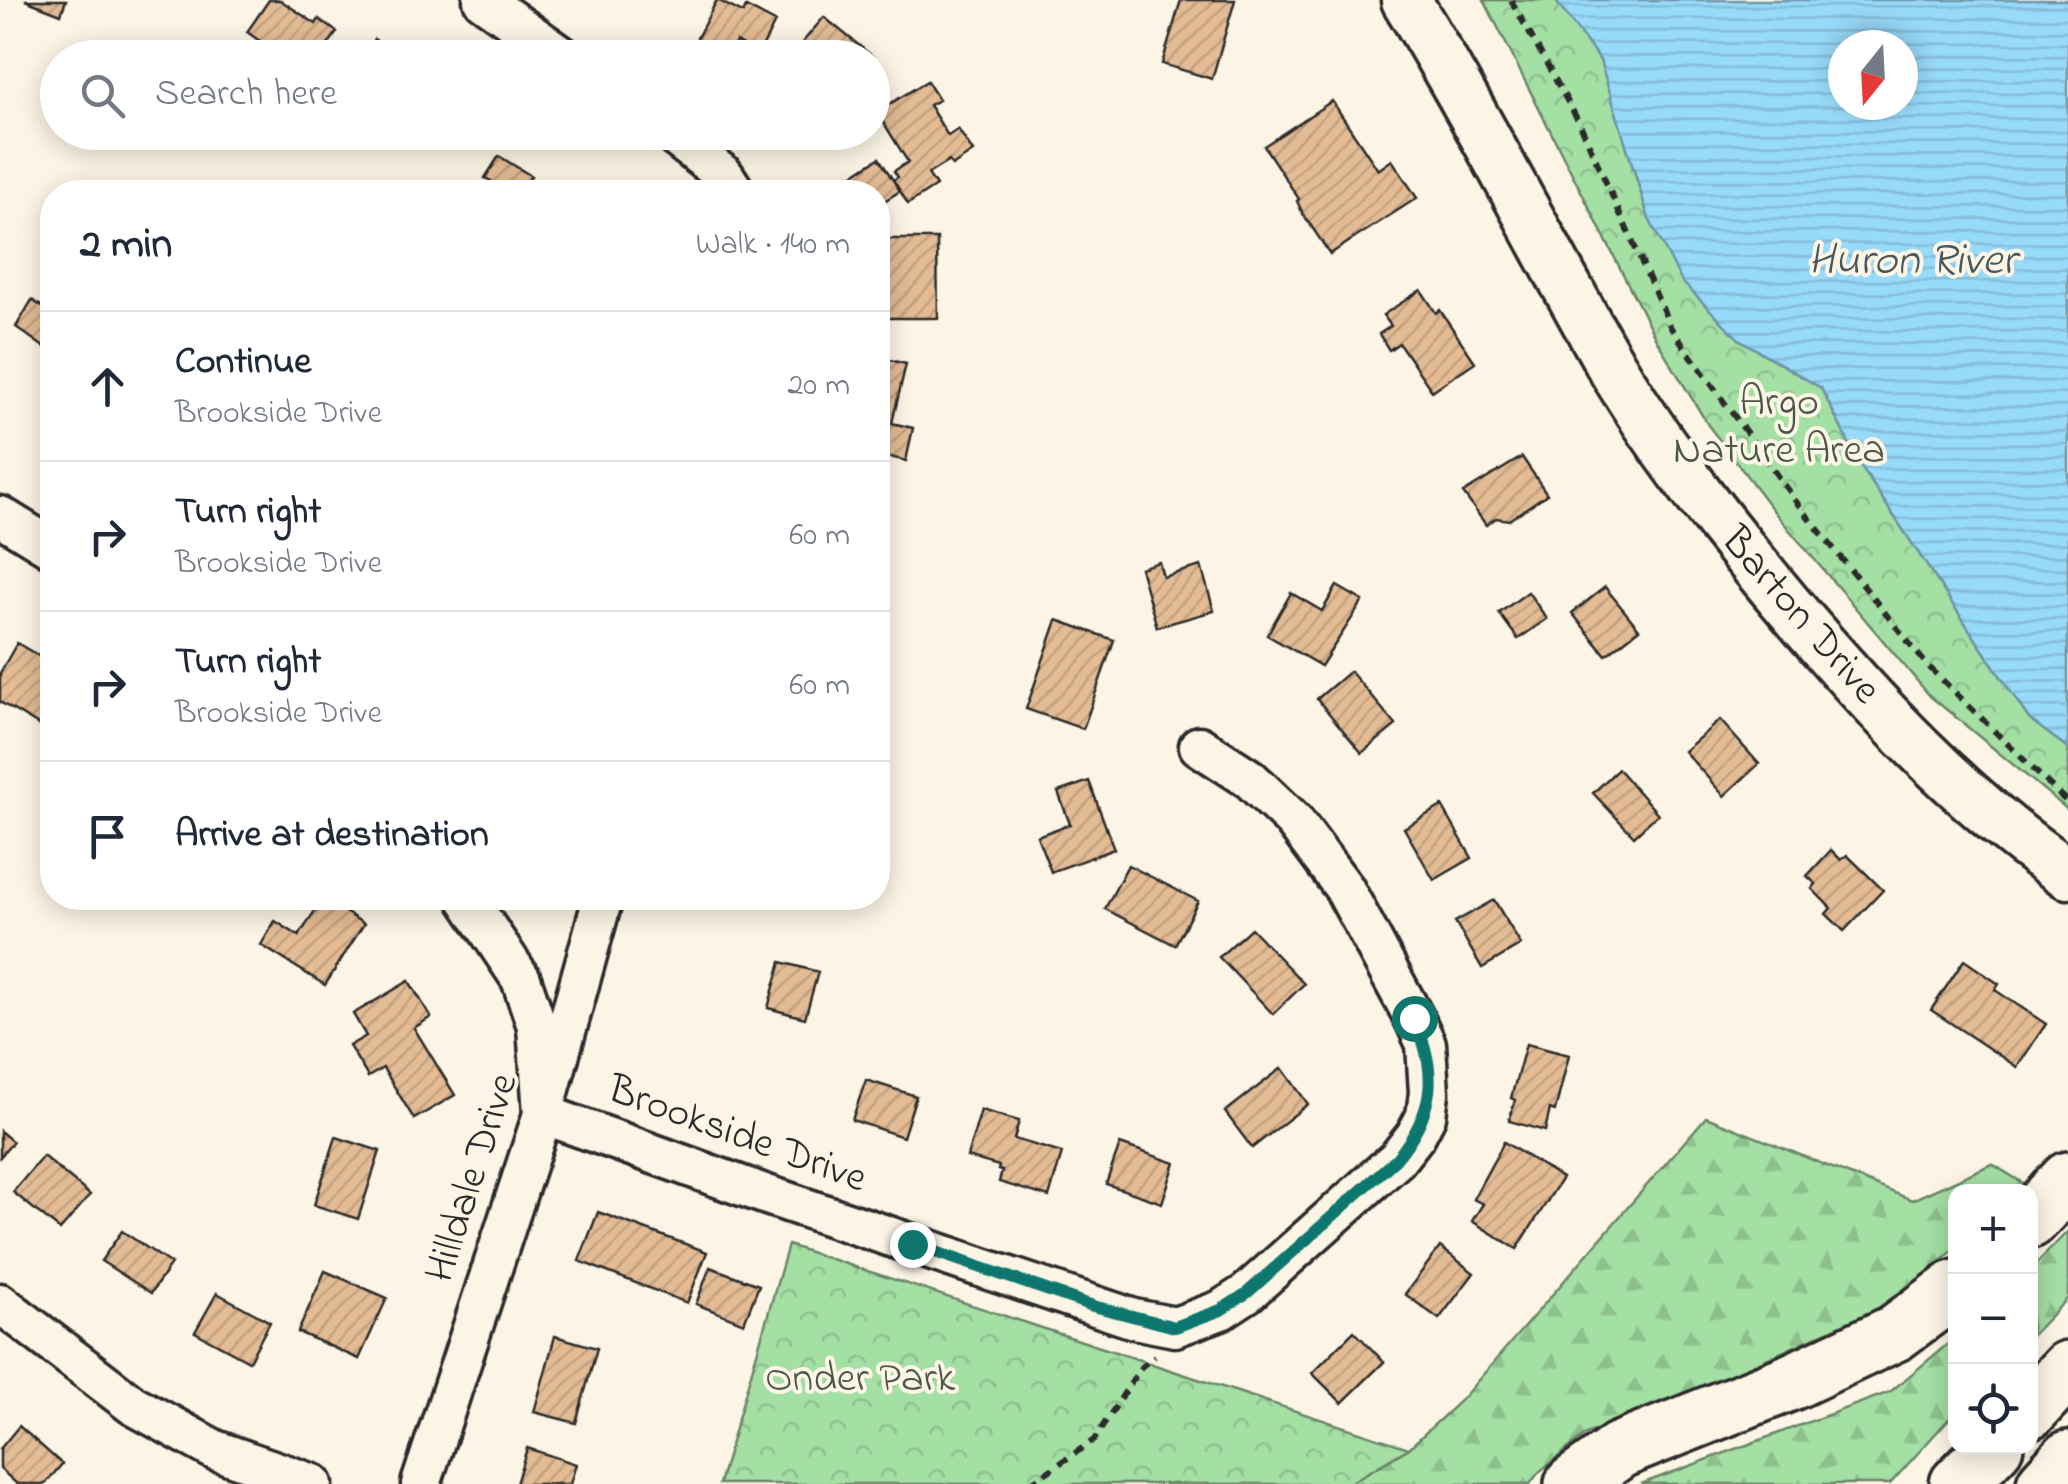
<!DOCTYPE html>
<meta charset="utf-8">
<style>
body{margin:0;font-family:"Indie Flower",sans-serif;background:#f6f6f7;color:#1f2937}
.controls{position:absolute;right:30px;bottom:30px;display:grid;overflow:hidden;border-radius:20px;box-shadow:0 5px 25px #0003}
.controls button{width:90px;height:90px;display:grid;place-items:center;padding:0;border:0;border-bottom:2px solid #e0e1e3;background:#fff;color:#1f2937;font:50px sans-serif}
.compass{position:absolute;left:1828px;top:30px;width:90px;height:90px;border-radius:50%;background:#fff;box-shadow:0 5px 25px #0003;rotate:198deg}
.stop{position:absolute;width:30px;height:30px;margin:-22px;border:8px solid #0f766e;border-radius:50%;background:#fff}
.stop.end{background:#0f766e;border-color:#fff;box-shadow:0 2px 10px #0008}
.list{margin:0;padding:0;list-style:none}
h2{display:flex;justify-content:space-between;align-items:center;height:130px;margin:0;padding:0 40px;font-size:42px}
h2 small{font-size:32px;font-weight:400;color:#747a83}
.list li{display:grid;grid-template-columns:65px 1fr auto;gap:30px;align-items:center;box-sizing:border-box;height:150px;padding:0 40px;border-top:2px solid #e0e1e3}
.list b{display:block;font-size:38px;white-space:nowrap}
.list p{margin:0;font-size:32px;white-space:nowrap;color:#747a83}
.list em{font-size:32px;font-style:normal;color:#747a83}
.icon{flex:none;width:55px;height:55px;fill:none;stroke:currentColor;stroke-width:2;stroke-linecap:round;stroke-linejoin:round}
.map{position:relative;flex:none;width:2068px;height:1484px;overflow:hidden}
.search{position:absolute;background:#fff;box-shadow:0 5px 25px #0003;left:40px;top:40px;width:850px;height:110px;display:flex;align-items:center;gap:25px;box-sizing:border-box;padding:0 35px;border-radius:55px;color:#747a83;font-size:38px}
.panel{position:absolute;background:#fff;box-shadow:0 5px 25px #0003;left:40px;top:180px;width:850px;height:730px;border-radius:40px}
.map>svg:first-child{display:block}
.forest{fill:url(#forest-firs);stroke:#688568;stroke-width:2.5}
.park{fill:url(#park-crowns);stroke:#688568;stroke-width:2.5}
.water{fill:url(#water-rules);stroke:#6c94a7;stroke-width:2.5;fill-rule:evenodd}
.building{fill:url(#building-hatch);stroke:#2b2b2b;stroke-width:2.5}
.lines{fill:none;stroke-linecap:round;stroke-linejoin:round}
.minor-casing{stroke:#2b2b2b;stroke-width:45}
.major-casing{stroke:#2b2b2b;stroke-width:55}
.highway-casing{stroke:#2b2b2b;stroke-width:62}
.path{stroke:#2b2b2b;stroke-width:6;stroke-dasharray:10 8;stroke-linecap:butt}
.minor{stroke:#fcf5e5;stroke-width:38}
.major{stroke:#fcf5e5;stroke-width:48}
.highway{stroke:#fcf5e5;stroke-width:55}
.route{stroke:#0f766e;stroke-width:12}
.labels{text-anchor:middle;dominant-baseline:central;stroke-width:8;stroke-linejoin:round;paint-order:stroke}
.park-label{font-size:42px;fill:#495849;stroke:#fcf5e5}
.street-label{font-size:42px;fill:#2b2b2b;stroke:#fcf5e5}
.water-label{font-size:45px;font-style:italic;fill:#46575f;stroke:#fcf5e5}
</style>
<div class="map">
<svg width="2068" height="1484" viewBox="0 0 2068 1484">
<defs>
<pattern id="forest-firs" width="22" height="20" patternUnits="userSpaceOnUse" patternTransform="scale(2.5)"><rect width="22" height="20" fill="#a4dfa4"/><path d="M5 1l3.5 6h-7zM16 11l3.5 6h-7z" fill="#8dc08d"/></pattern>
<pattern id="park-crowns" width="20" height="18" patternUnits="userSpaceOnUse" patternTransform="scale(2.5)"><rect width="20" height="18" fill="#a4dfa4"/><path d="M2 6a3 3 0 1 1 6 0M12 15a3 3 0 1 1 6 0" fill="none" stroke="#8dc08d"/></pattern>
<pattern id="water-rules" width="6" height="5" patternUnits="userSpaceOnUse" patternTransform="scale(2.5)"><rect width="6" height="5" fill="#98dafa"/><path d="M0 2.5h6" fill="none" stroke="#83bbd6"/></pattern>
<pattern id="building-hatch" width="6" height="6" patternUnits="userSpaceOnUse" patternTransform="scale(2.5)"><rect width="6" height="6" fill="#e3bb94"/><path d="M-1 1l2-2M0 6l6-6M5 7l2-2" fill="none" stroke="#c3a180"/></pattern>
</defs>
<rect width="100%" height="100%" fill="#fcf5e5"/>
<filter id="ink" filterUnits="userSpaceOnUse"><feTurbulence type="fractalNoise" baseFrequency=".01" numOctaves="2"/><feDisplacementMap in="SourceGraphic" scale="20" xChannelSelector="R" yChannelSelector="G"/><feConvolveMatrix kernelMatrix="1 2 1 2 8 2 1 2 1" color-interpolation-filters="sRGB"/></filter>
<g filter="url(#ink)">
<g class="forest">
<path d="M1706,1117L1912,1200L1992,1164L2029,1187L2024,1191L1956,1192L1955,1249L1896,1300L1727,1377L1586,1434L1539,1472L1530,1484H1348L1409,1448L1461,1400Z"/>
<path d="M2068,1231V1298L2031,1336V1269Z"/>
<path d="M1955,1338V1412L1890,1484H1641L1890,1392Z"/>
</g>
<g class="park">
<path d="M1484,0H1555L1600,60L1649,219L1739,339L1821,388L1860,465L2029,719L2068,748V810L1930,696L1776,514L1708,425L1656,339Z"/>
<path d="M788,1245L1409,1448L1348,1484H719Z"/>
</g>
<path class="water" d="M1555,0H2068V748L2029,719L1860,465L1821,388L1739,339L1682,282L1649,219L1600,60ZM1843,45H1903V105H1843Z"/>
<g class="building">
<path d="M25,0H66L61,14Z"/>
<path d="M269,0H280L316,24L319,19L337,32L319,58H284L247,32Z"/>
<path d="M717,0L743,13L746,7L775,22L759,54L736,42L728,57L696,40Z"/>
<path d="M1181,0H1235L1212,79L1162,64Z"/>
<path d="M824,17L872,56L870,58H805L796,50Z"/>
<path d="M374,39L401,58H361Z"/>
<path d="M927,81L939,100L929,105L948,136L958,129L973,152L952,166L949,161L928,174L936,186L908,204L893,180L898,177L894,171L908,162L877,112Z"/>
<path d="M1332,101L1378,170L1392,160L1417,198L1330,254L1303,214L1297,201L1299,199L1264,146Z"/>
<path d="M174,132H198L191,143Z"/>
<path d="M499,156L531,176L521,192H484L491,181L485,178Z"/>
<path d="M879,158L900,191L878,205V192H846L840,183Z"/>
<path d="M886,239H937L938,318H878V276H886Z"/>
<path d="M1421,290L1436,313L1440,310L1475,362L1432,391L1399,343L1389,350L1379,334L1391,326L1383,315Z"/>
<path d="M32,300L47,310L50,306L52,308V353L16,327Z"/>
<path d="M878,357L906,364L892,423L913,428L906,461L878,454Z"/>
<path d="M1522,457L1547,494L1509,520L1496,518L1486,525L1463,493Z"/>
<path d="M1159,562L1163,577L1201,566L1214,611L1157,627L1140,568Z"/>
<path d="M1337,586L1363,601L1321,666L1267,635L1291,593L1322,611Z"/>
<path d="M1605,587L1639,629L1606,655L1572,613Z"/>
<path d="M1528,592L1547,619L1518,639L1499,613Z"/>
<path d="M1057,620L1114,640L1083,729L1026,709Z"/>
<path d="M17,643L52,664V733L0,702V673Z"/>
<path d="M1350,671L1396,725L1362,753L1317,699Z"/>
<path d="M1720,720L1759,764L1724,796L1684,751Z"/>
<path d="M1618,769L1658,814L1634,836L1593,793Z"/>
<path d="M1089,781L1114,849L1051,872L1037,836L1070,824L1058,792Z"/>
<path d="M1442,806L1472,858L1434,880L1404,828Z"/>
<path d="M1831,850L1841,860L1847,855L1883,890L1844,931L1826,914L1831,908L1812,889L1816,884L1807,876Z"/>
<path d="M1128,865L1198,901L1175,945L1105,909Z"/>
<path d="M323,898L364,924L325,985L261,945L275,921L299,936Z"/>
<path d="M1494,900L1521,945L1482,968L1455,922Z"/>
<path d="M1251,928L1304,984L1273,1014L1219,957Z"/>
<path d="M1964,960L1999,984L1995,990L2046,1024L2017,1067L1931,1010Z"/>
<path d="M781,962L818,972L805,1018L768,1008Z"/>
<path d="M409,981L431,1017L414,1028L455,1095L414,1119L383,1068L368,1077L349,1046L366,1036L353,1014Z"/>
<path d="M1526,1044L1569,1055L1555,1111L1550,1109L1545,1131L1509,1121L1515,1100L1511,1098Z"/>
<path d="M1282,1068L1308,1104L1252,1148L1225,1112Z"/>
<path d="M866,1080L916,1096L903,1137L852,1120Z"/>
<path d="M981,1110L1019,1121L1014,1139L1062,1153L1049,1197L999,1182L1002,1171L998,1170L999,1166L967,1157Z"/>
<path d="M0,1131L13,1142L0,1157Z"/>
<path d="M336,1137L380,1151L358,1219L314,1205Z"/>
<path d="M1504,1142L1562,1178L1517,1249L1472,1221L1483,1204L1473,1199Z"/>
<path d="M1120,1144L1175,1163L1162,1203L1106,1184Z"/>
<path d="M43,1156L90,1195L60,1230L13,1192Z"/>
<path d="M598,1212L707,1252L687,1303L579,1261Z"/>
<path d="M122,1231L171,1264L151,1293L101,1261Z"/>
<path d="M1440,1247L1474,1273L1439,1319L1405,1294Z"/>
<path d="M710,1267L759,1285L744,1323L696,1304Z"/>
<path d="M325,1271L387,1298L359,1359L298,1332Z"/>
<path d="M217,1293L270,1322L249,1361L195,1332Z"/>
<path d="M1354,1331L1384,1362L1342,1403L1312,1373Z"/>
<path d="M555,1336L597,1348L576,1423L534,1412Z"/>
<path d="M19,1426L62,1464L45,1484H17L0,1469V1449Z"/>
<path d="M527,1448L576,1464L570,1484H516Z"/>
</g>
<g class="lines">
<g class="minor-casing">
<g id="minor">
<path d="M483,0L565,58"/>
<path d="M669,132L724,175L735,192"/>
<path d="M0,516L52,548"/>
<path d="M467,898L521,979L537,1026L543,1114L767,1195L1134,1319L1175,1327L1221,1310L1247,1293L1397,1159L1416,1135L1426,1116L1429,1093L1426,1044L1414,1018L1344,888L1294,821L1250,779L1199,746"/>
<path d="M0,1303L133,1405L215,1450L313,1484"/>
<path d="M421,1484L543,1114L603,898"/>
</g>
</g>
<g class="major-casing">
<path id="major" d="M1406,0C1479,119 1541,243 1610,364C1660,449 1722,526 1785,602C1871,703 1959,799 2068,874"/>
</g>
<g class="highway-casing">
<g id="highway">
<path d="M2030,1220L2068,1180"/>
<path d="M2030,1410L2068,1369"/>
<path d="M1573,1484L1620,1450L1791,1382L1895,1333L1956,1288"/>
<path d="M1958,1484L1995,1446"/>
<path d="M2045,1484L2068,1459"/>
</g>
</g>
<g class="path">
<path d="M1511,0L1580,124L1671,328L1794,499L1926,664L2068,803"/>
<path d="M1030,1484L1094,1440L1141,1367L1155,1356"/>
</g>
<use href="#minor" class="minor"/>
<use href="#major" class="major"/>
<use href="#highway" class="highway"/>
</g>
</g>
<g class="lines" filter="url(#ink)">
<path class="route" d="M912,1244L1093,1306L1175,1327L1221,1310L1247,1293L1396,1159C1435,1112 1439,1074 1414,1018"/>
</g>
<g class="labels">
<g class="park-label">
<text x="1779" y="403">Argo<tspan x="1779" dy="48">Nature Area</tspan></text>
<text x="860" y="1379">Onder Park</text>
</g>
<g class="street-label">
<text transform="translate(1800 616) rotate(49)">Barton Drive</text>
<text transform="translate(737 1135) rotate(20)">Brookside Drive</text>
<text transform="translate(473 1178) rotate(-72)">Hilldale Drive</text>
</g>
<g class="water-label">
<text x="1912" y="262">Huron River</text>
</g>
</g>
</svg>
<div class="controls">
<button>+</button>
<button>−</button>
<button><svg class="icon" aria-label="locate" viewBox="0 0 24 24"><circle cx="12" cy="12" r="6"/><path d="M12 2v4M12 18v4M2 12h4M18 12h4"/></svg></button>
</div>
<svg class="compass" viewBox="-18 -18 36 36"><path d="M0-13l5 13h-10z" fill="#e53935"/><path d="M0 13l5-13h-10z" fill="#747a83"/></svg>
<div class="stop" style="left:1414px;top:1018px"></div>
<div class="stop end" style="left:912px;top:1244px"></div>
<div class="search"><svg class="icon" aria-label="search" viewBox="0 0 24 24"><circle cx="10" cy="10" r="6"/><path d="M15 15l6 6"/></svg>Search here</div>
<section class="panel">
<h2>2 min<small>Walk · 140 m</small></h2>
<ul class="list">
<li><svg class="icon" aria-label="ahead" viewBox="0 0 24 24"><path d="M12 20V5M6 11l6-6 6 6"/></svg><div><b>Continue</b><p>Brookside Drive</p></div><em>20 m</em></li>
<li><svg class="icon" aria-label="right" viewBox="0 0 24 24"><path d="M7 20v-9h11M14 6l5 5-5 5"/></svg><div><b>Turn right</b><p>Brookside Drive</p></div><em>60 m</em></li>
<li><svg class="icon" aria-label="right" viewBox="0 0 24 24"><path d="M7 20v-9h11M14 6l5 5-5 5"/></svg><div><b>Turn right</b><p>Brookside Drive</p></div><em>60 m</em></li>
<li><svg class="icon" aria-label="arrive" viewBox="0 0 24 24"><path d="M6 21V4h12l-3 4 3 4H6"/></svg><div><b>Arrive at destination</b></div></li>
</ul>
</section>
</div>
